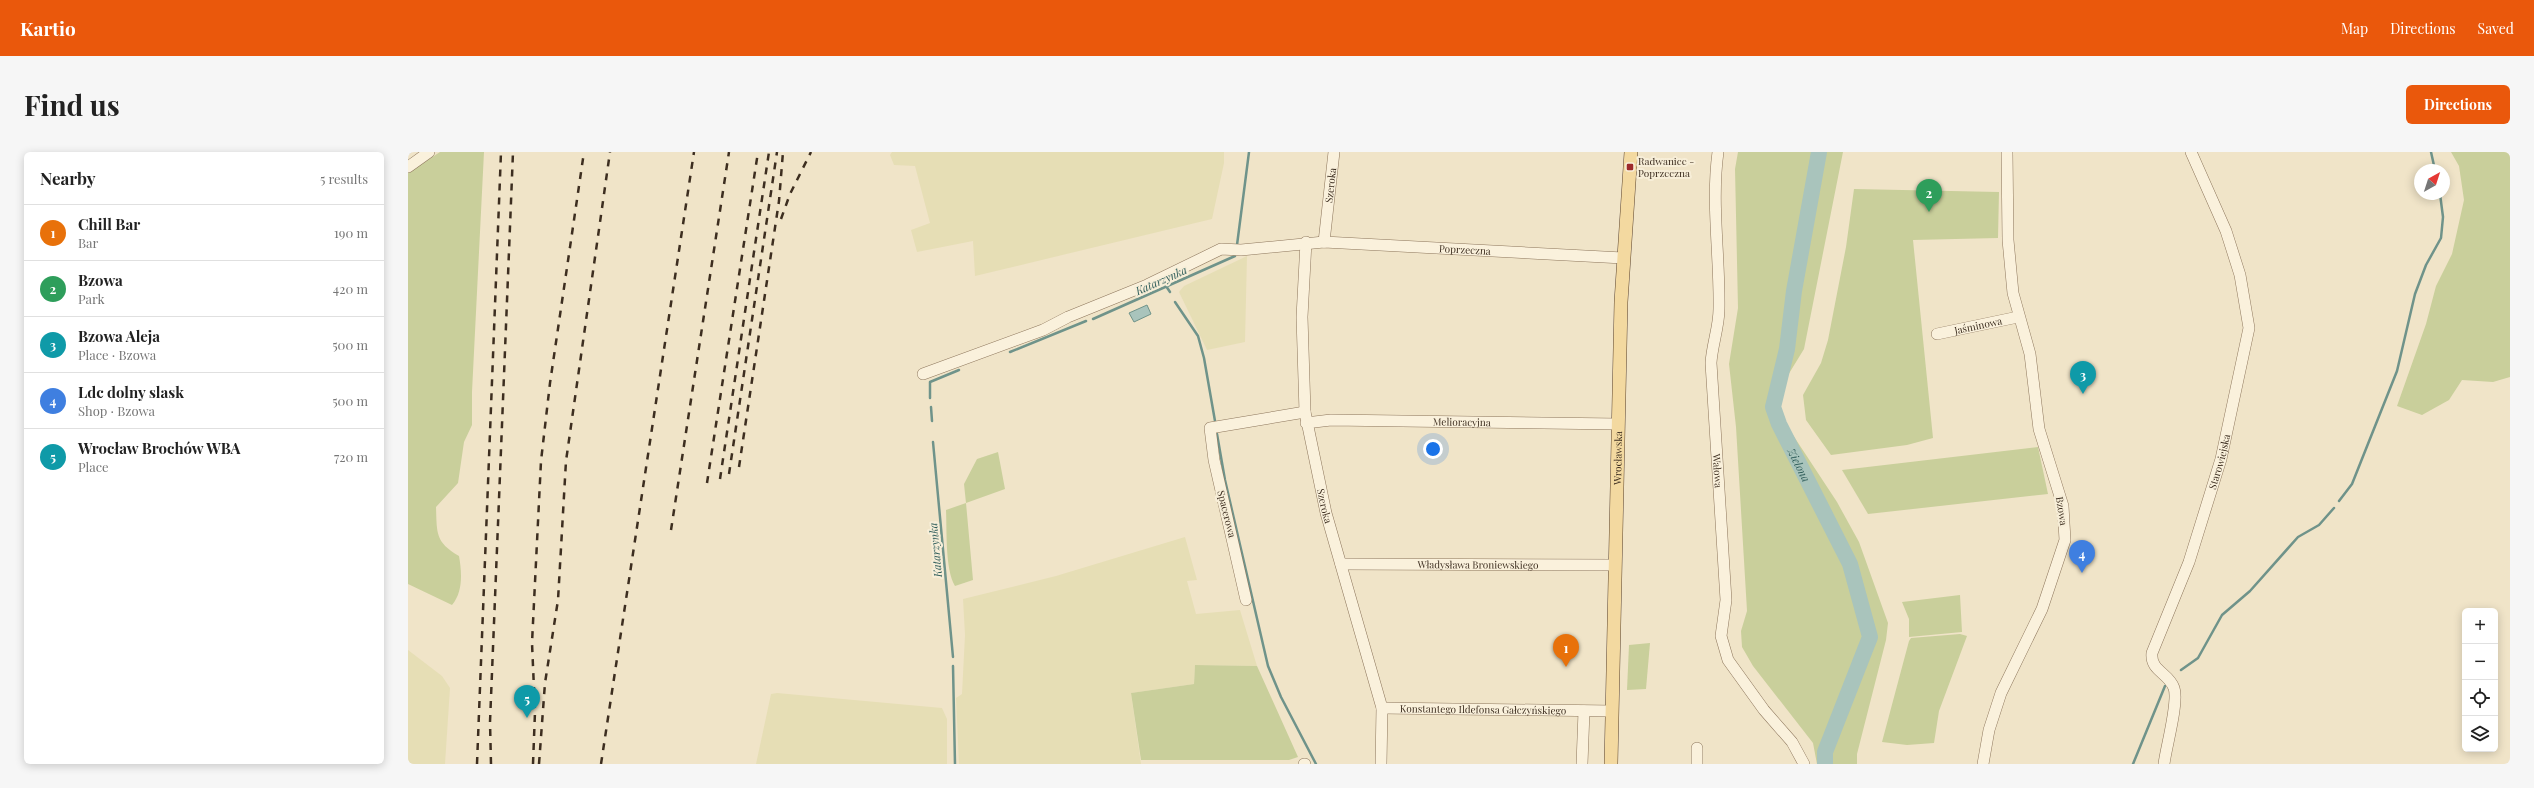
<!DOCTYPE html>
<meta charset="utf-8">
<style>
body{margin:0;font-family:"Playfair Display",serif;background:#f6f6f6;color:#222}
.controls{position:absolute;right:12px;bottom:12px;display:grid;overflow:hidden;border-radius:6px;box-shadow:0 2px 10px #0003}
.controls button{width:36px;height:36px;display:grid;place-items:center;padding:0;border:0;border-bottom:1px solid #e0e0e0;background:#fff;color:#222;font:20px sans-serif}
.compass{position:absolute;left:2006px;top:12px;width:36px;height:36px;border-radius:50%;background:#fff;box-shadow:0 2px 10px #0003;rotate:39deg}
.you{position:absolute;left:1025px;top:297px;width:14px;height:14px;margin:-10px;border:3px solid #fff;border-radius:50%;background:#1a73e8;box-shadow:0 0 0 6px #1a73e833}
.badge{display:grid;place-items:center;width:26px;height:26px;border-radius:50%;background:#ea580c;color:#fff;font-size:13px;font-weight:700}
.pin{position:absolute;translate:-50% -33px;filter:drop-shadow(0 1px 2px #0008)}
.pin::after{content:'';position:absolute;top:21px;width:14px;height:12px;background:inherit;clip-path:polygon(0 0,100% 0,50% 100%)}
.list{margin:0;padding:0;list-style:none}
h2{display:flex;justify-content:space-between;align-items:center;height:52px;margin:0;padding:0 16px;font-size:17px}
h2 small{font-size:13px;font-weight:400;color:#767676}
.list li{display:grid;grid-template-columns:26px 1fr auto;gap:12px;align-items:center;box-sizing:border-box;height:56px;padding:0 16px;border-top:1px solid #e0e0e0}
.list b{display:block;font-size:15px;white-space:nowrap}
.list p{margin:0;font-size:13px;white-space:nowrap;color:#767676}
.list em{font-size:13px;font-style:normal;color:#767676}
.icon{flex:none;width:22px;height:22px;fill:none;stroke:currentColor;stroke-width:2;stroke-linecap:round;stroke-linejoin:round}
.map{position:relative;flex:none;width:2102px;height:612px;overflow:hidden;border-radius:6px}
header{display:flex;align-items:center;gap:24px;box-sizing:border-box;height:56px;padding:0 20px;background:#ea580c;color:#fff}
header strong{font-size:19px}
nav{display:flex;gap:22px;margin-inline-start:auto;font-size:14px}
.intro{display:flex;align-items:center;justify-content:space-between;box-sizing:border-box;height:96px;padding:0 24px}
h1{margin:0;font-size:28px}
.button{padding:10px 18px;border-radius:6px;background:#ea580c;color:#fff;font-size:14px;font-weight:700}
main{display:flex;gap:24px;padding:0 24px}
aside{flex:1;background:#fff;border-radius:6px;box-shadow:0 2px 10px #0003}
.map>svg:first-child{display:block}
.farmland{fill:#e6deb5}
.green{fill:#c9cf9b}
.water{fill:#a9c4bc;stroke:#6f938a}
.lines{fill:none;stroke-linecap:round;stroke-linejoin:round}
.stream{stroke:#6f938a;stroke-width:2.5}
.river{stroke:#a9c4bc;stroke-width:16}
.minor-casing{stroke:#8d765c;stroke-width:12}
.major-casing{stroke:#5b4430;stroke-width:14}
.minor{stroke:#faf1dc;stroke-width:11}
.major{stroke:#f3d9a0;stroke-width:13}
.rail{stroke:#3d2e20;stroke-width:2.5;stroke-dasharray:7 7;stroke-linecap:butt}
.poi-dot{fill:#9e2a2b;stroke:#f7eed8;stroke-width:1.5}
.labels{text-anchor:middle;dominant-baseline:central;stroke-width:4;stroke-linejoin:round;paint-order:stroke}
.poi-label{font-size:10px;fill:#3d2e20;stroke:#f7eed8;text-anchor:start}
.street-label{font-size:10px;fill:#3d2e20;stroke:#f7eed8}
.water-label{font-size:11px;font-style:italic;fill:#2f5d5a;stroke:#f7eed8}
</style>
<header>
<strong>Kartio</strong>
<nav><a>Map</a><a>Directions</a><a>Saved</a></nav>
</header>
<div class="intro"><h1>Find us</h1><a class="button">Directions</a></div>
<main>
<aside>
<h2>Nearby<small>5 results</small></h2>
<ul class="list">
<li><span class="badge" style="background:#e8710a">1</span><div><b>Chill Bar</b><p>Bar</p></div><em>190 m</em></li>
<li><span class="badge" style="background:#2e9e5b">2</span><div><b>Bzowa</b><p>Park</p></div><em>420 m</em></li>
<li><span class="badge" style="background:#0f9aa8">3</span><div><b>Bzowa Aleja</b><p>Place · Bzowa</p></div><em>500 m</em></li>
<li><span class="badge" style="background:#3f7fe0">4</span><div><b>Ldc dolny slask</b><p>Shop · Bzowa</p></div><em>500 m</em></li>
<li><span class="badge" style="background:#0f9aa8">5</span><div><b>Wrocław Brochów WBA</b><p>Place</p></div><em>720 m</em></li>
</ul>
</aside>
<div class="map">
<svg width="2102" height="612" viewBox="0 0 2102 612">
<rect width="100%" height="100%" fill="#f0e4c8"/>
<g class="farmland">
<path d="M484,0H816V11L804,67L567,124L565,89L509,100L503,78L522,71L507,14L486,13L482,3Z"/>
<path d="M839,104L837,190L799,198L771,140L776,134Z"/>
<path d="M777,385L789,428L779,429L788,462L832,458L849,514L787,513L786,532L723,541L733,612H551L548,546L554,542L557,483L555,447L648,424Z"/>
<path d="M0,498L34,524L42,536L37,612H0Z"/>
<path d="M369,541L534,556L539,567V612H348L363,542Z"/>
</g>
<g class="green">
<path d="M32,0H76L64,240V273L56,290L50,331L28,355C29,381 27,390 51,404C54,421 55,440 44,453L0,432V21Z"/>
<path d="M1330,0H1435L1396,197L1377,228L1373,240L1372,257L1377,271L1429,350L1451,390L1480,471L1478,488L1449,602V612H1409L1405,591L1345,514L1334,495L1333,479L1339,459L1338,442L1328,275L1321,212L1330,156L1327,17Z"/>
<path d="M2043,0H2102V225L2085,230L2054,228L2041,248L2014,263L1989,254L2018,172L2028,134L2044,102L2056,48L2051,14Z"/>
<path d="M1446,37L1591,40L1590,86L1505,88L1525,286L1499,293L1423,303L1398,268L1395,243L1413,211L1420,188L1438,95Z"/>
<path d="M1630,295L1640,342L1460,362L1434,318Z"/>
<path d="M590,300L597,337L558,351L565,428L547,434C537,417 539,379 538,358L558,351L556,332L569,307Z"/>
<path d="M1552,443L1554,480L1501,485V467L1494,450Z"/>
<path d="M1552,482L1559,484L1531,559L1526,591L1499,593L1474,590L1501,489L1503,486Z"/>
<path d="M1242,491L1238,537L1219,538L1221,493Z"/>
<path d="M787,513L849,514L890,605L881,608H733L723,541L786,532Z"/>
</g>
<path class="water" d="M739,153L743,162L726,170L721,161Z"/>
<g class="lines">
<g class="stream">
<path d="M2023,0L2027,18"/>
<path d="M0,1L2,0"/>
<path d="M829,93L841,0"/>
<path d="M758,134L762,140"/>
<path d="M767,150L790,184L796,206L807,269"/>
<path d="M685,167L827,104"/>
<path d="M602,200L678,169"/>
<path d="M522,246V230L551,218"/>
<path d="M523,255L524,269"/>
<path d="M809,282L817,328L860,514L873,545L908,612"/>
<path d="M525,290L545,505"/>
<path d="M1931,349L1944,332L1989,219L2007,142L2018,113L2033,86L2035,65L2032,42"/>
<path d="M545,514L547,612"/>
<path d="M1773,518L1790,506L1814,463L1842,439L1890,385L1911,373L1926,356"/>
<path d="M1725,612L1757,534"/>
</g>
<path class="river" id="s1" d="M1411,0L1386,139L1379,197L1365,255L1371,272L1442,412L1462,485L1417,600V612"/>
<g class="minor-casing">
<g id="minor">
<path id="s2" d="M1310,0C1303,51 1312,105 1311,157C1311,175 1304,193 1303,211L1318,448L1313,484L1320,508L1356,558L1384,590L1396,612"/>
<path d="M0,15L21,0"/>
<path id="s3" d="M898,90L894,165L897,260L918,361L974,556L973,612"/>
<path id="s4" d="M916,90L926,0"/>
<path id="s5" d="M1529,182L1610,165"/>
<path id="s6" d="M515,222L635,178L660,165L739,133L813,97L833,98L916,90L1215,106"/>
<path id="s7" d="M898,271L923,268L1210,272"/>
<path id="s8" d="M933,412L1207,413"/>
<path d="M838,448L806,308L802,276L897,260"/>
<path id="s9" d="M974,556L1204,559"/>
<path d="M896,612H897"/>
<path d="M1174,612L1176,559"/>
<path d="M1289,612V596"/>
<path d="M1575,612L1581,578L1593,541L1634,457L1657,388L1655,354L1631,277L1622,202L1605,141L1600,88L1599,0"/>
<path id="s10" d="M1756,612C1758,595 1771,550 1766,536C1761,521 1742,519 1744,501L1781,410L1813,307L1841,176L1832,123L1818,79L1783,0"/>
</g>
</g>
<g class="major-casing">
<g id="major">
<path id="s11" d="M1203,612L1213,150L1223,0"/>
</g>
</g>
<use href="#minor" class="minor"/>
<use href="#major" class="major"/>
<g class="rail">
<path d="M373,67L382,42L403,0"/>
<path d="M331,315L371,49L375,0"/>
<path d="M321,322L369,0"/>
<path d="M312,327L361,0"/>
<path d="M299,331L350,0"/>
<path d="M263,378L321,0"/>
<path d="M69,612L93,0"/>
<path d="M83,612L82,570L105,0"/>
<path d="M125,612L127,560L124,491L133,309L142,231L176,0"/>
<path d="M131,612L137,531L150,448L158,309L202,0"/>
<path d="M193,612L286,0"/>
</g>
</g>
<rect class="poi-dot" x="1218" y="11" width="8" height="8" rx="2"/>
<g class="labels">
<g class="poi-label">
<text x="1230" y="9">Radwanice -<tspan x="1230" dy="12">Poprzeczna</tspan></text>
</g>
<g class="street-label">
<text stroke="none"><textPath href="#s4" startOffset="57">Szeroka</textPath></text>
<text stroke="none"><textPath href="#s6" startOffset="568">Poprzeczna</textPath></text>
<text stroke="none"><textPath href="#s5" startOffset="42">Jaśminowa</textPath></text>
<text stroke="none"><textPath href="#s7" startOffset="156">Melioracyjna</textPath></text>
<text stroke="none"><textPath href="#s11" startOffset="306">Wrocławska</textPath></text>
<text stroke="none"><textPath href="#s10" startOffset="323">Starowiejska</textPath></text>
<text stroke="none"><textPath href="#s2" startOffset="320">Wałowa</textPath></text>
<text stroke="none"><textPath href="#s3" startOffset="266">Szeroka</textPath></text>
<text transform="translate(1654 359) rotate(81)">Bzowa</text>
<text transform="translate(819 362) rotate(76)">Spacerowa</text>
<text stroke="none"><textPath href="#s8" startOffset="137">Władysława Broniewskiego</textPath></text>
<text stroke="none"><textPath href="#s9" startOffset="101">Konstantego Ildefonsa Gałczyńskiego</textPath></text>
</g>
<g class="water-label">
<text transform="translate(753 128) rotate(-24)">Katarzynka</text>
<text stroke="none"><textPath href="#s1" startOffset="323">Zielona</textPath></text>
<text transform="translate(527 398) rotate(-95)">Katarzynka</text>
</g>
</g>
</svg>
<div class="controls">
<button>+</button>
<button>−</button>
<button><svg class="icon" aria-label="locate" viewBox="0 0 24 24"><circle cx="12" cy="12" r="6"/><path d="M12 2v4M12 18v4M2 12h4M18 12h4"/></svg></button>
<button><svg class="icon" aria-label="layers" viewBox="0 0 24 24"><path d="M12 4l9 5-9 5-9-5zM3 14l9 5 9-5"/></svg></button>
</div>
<svg class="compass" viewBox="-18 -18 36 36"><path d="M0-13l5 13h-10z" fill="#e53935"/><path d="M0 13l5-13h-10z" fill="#767676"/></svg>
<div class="you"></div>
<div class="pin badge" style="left:1158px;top:515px;background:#e8710a">1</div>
<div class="pin badge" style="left:1521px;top:60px;background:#2e9e5b">2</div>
<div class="pin badge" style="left:1675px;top:242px;background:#0f9aa8">3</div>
<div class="pin badge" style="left:1674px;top:421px;background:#3f7fe0">4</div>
<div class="pin badge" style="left:119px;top:566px;background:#0f9aa8">5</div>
</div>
</main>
